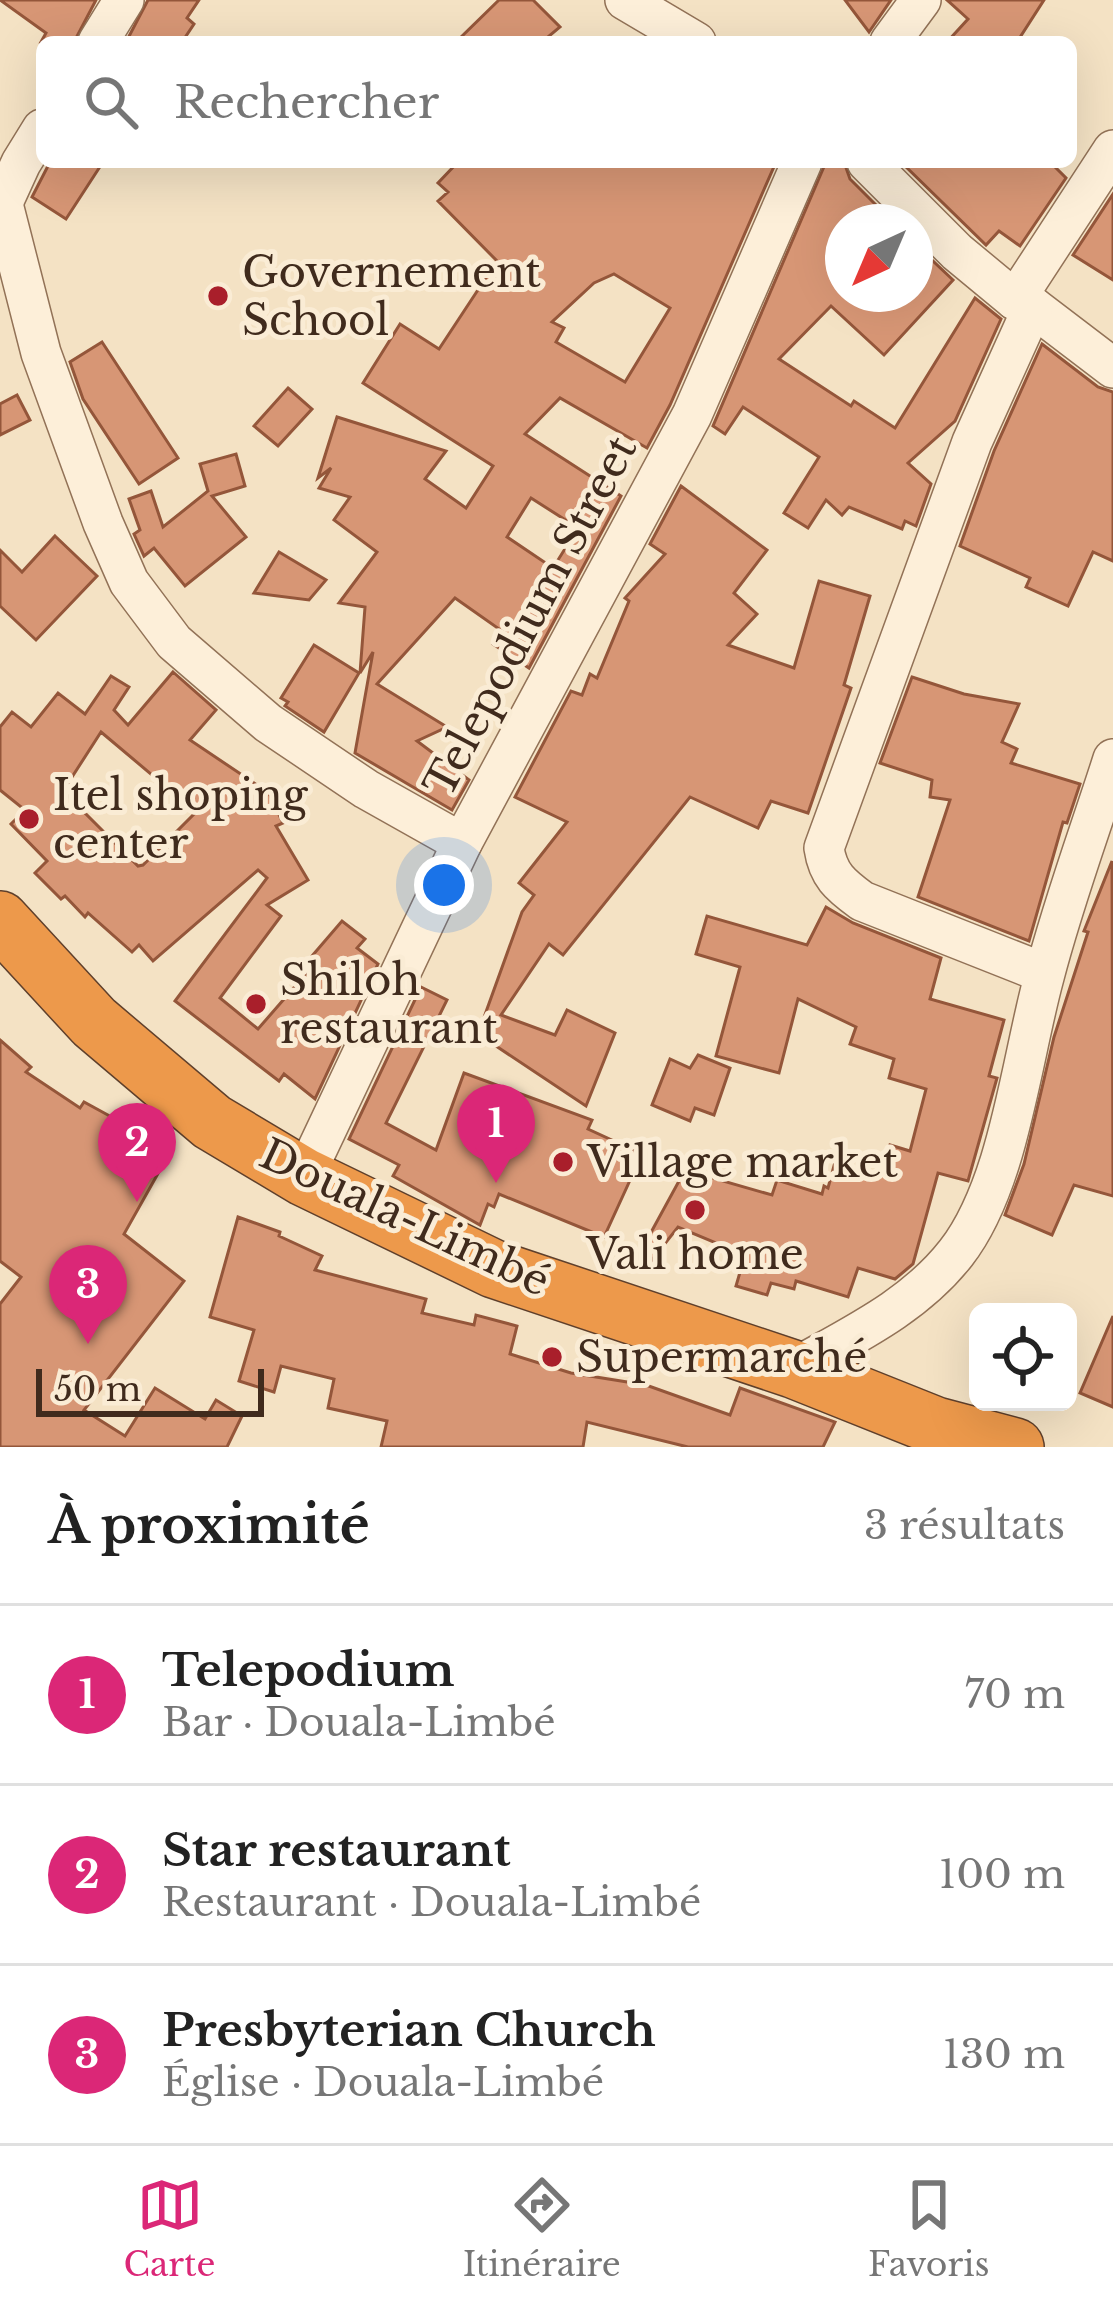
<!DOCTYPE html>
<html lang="fr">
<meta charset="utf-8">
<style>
body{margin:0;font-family:"Libre Baskerville",serif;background:#f2f2f2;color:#222}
.controls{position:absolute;right:36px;bottom:36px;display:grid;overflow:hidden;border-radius:18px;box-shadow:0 12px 48px #0002}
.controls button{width:108px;height:108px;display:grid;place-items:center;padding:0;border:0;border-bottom:3px solid #e0e0e0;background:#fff;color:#222;font:60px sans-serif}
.compass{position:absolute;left:825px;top:204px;width:108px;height:108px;border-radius:50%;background:#fff;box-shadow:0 12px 48px #0002;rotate:224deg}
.scale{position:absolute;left:36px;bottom:30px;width:228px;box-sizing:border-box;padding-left:12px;border:6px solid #402b1d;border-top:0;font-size:33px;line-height:42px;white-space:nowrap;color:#402b1d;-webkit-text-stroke:9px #faecd5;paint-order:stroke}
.you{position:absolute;left:444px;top:885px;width:42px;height:42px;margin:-30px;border:9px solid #fff;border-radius:50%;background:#1a73e8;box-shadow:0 0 0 18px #1a73e833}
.badge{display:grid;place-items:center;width:78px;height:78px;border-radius:50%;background:#db2777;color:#fff;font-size:39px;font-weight:700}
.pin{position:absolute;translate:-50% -99px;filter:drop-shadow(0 3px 6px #0008)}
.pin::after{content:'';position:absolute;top:63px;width:42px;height:36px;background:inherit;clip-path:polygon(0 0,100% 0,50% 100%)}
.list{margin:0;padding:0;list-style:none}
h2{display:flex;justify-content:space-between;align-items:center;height:156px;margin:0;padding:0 48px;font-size:51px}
h2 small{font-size:39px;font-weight:400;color:#767676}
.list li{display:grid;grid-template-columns:78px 1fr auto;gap:36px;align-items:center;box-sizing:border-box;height:180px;padding:0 48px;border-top:3px solid #e0e0e0}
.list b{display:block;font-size:45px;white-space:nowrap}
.list p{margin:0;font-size:39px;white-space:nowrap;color:#767676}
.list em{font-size:39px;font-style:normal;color:#767676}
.icon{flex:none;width:66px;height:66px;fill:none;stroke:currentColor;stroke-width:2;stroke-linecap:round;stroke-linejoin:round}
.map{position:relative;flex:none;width:1113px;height:1447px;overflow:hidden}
.search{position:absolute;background:#fff;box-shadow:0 12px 48px #0002;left:36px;right:36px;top:36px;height:132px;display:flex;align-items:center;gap:30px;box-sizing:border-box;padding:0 42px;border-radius:18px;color:#767676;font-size:45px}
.sheet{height:696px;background:#fff}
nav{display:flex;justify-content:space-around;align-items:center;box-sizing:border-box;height:168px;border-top:3px solid #e0e0e0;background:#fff;font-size:33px;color:#767676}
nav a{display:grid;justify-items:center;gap:6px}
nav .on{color:#db2777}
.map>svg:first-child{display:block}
.building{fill:#d79675;stroke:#94563a;stroke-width:3;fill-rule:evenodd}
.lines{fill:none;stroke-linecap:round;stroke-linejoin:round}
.minor-casing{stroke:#927257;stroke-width:42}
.highway-casing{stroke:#5f402c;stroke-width:60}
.minor{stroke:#fdefd9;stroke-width:39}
.highway{stroke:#ed994b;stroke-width:57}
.poi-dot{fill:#a91f2b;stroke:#faecd5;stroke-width:4.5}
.labels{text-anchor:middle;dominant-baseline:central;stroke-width:10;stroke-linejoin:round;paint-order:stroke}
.poi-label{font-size:42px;fill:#402b1d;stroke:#faecd5;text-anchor:start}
.street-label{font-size:42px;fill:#402b1d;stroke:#faecd5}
</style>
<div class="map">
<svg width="1113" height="1447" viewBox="0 0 1113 1447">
<rect width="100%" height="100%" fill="#f4e2c4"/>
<g class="building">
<path d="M0,0H96L74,42H41L46,33Z"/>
<path d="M148,0H199L187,18L194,24L182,42H126Z"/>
<path d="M499,0H533L560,27L542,42H456Z"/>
<path d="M845,0H891L869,32Z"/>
<path d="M947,0H1044L1017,42H947L968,19Z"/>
<path d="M50,162H103L66,219L32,197Z"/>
<path d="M458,162H776L670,405L647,448L560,398L525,434L621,496L529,668L493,644L502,631L455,598L377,684L447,727L417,741L469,780L452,810L355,753L373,652L360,673L365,607L339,603L377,552L334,520L350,497L319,488L331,468L318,478L337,417L446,451L425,479L466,508L493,466L363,383L400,324L439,349L497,261L438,201L448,192L438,183ZM614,274L670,308L625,382L556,342L564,328L552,322L594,283ZM531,498L578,528L553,568L507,537Z"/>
<path d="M826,162H844L850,179L893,222H843V294H915V244L953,280L884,355L831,306L779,359L851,406L854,401L895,428L975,298L1001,319L955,421L908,463L931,484L916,526L905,521L902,529L849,507L842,515L826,500L808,528L784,513L819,457L743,407L725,434L713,426Z"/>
<path d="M901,162H1050L1066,178L1020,246L999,231L986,245Z"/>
<path d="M1113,194V280L1073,255Z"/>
<path d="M102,342L178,458L139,484L83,399L70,362Z"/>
<path d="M1042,344L1098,387L1113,392V561L1093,552L1068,606L1026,587L1030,578L960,546L994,451Z"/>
<path d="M288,388L312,409L278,446L254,426Z"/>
<path d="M17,395L30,420L0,435V404Z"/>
<path d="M236,454L245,486L212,496L246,537L185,586L154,548L144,556L134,534L140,530L129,499L151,491L163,527L208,491L200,464Z"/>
<path d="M681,486L767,550L734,593L757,614L728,645L794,668L819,581L870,596L844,685L851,688L808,813L771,801L758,828L690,797L563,955L549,944L501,1015L555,1035L567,1010L615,1033L586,1106L478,1034L522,912L534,895L519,883L567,822L515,797L571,691L582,695L590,674L597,678L629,601L625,598L665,554L650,544Z"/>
<path d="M55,536L97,576L36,640L0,606V550L22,572Z"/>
<path d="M279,552L326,580L309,600L254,593Z"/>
<path d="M314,645L359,673L324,732L285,706L288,702L281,698Z"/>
<path d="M173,672L216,710L190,740L269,793L283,823L276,826L308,880L267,905L281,916L220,998L258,1029L311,968L306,963L342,921L365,939L357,948L378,964L315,1099L284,1074L279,1081L175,1001L267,878L258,870L153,961L139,945L132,952L88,913L85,917L65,896L61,899L35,873L47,861L11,824L25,810L0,790V727L12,712L31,727L58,693L85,714L111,676L129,687L114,710L128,725ZM101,732L196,812L143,865L138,866L63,791Z"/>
<path d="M912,677L964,694L1019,704L1002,742L1017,749L1011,763L1080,784L1067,823L1063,822L1029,941L918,897L950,800L930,797L932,780L880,763Z"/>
<path d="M1112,861L1113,1196L1074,1185L1052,1235L1005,1215L1024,1164L1054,1037L1088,932L1084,931Z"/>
<path d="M826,907L853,923L941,958L930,999L1004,1020L989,1076L997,1078L968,1181L938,1173L913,1264L895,1279L858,1268L848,1297L796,1281L794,1289L771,1283L767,1295L736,1286L745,1255L678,1227L648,1265L637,1258L685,1170L772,1195L777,1180L822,1194L824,1186L828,1188L835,1162L882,1175L890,1145L910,1151L926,1089L889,1078L894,1059L850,1044L856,1027L798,999L779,1073L716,1056L740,967L696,954L707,916L807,945Z"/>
<path d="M421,987L447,1000L386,1123L436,1150L464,1073L592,1120L588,1129L642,1154L604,1237L499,1194L494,1207L488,1204L480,1225L393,1176L399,1165L349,1139Z"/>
<path d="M0,1040L31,1067L26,1072L80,1108L84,1102L117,1120L125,1112L144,1128L132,1141L165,1161L124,1234L184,1281L84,1410L125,1436L155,1388L205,1419L216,1400L242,1416L227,1447H0V1304L21,1277L0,1261Z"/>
<path d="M698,1055L730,1068L714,1115L695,1108L690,1121L652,1105L670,1059L690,1068Z"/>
<path d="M238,1217L280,1232L279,1236L322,1256L315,1270L426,1299L422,1313L474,1325L476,1315L517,1326L510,1354L571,1373L646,1385L730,1415L740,1388L835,1422L823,1447H688L587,1422L583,1447H381L387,1421L328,1408L334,1379L281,1366L274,1392L239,1381L254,1330L210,1317Z"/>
<path d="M1113,1316V1407L1080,1393Z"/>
</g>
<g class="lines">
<g class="minor-casing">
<g id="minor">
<path d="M625,0L696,42"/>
<path d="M98,42L124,0"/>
<path d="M890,42L921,0"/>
<path d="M867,162L957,252L1015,300L1033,307L1113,368"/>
<path d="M4,208L41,353L103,523L129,582L174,642L268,723L366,789L462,843"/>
<path d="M0,209L21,163L42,129"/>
<path d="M1015,300L1113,150"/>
<path d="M1033,307L972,442L824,848C828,875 840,885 862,901L1044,973"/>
<path d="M304,1177L462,843L692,415L802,162"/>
<path d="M793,1369C851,1336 914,1307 956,1253C1009,1185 1021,1061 1044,977C1063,903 1090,831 1113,759"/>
</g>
</g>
<g class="highway-casing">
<path id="highway" d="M0,920L94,1022L212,1122L304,1177L494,1269L793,1369L936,1426L1015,1447"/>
</g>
<use href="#minor" class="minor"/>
<use href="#highway" class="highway"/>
</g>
<g class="poi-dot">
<circle cx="218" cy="296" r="12"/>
<circle cx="29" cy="819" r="12"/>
<circle cx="256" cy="1004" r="12"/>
<circle cx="563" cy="1162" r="12"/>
<circle cx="695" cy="1210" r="12"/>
<circle cx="552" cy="1357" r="12"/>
</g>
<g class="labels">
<g class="poi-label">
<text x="242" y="272">Governement<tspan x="242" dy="48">School</tspan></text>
<text x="53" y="795">Itel shoping<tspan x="53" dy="48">center</tspan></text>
<text x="280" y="980">Shiloh<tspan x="280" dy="48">restaurant</tspan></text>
<text x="587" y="1162">Village market</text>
<text x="695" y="1254" text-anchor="middle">Vali home</text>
<text x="576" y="1357">Supermarché</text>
</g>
<g class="street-label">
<text transform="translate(530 616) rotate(-62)">Telepodium Street</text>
<text transform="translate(405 1217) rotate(25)">Douala-Limbé</text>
</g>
</g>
</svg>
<div class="controls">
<button><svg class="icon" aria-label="locate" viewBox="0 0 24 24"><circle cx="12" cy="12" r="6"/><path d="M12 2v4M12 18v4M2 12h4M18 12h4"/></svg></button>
</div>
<svg class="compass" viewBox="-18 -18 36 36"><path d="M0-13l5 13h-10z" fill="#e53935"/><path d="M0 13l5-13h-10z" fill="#767676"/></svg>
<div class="scale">50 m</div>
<div class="you"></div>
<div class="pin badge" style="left:496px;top:1183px">1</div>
<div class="pin badge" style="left:137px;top:1202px">2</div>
<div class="pin badge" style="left:88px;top:1344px">3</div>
<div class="search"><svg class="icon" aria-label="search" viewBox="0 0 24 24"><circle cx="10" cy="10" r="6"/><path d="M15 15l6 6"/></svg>Rechercher</div>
</div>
<section class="sheet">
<h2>À proximité<small>3 résultats</small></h2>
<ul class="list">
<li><span class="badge">1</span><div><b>Telepodium</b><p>Bar · Douala-Limbé</p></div><em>70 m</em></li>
<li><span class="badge">2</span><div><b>Star restaurant</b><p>Restaurant · Douala-Limbé</p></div><em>100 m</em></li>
<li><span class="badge">3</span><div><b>Presbyterian Church</b><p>Église · Douala-Limbé</p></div><em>130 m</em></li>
</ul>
</section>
<nav>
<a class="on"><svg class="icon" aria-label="map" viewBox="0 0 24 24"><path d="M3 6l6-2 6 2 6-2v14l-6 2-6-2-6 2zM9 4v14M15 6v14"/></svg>Carte</a>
<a><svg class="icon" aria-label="directions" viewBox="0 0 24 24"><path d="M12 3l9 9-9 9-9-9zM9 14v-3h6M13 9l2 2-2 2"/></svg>Itinéraire</a>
<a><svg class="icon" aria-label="saved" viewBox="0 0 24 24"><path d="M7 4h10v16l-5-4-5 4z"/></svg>Favoris</a>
</nav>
